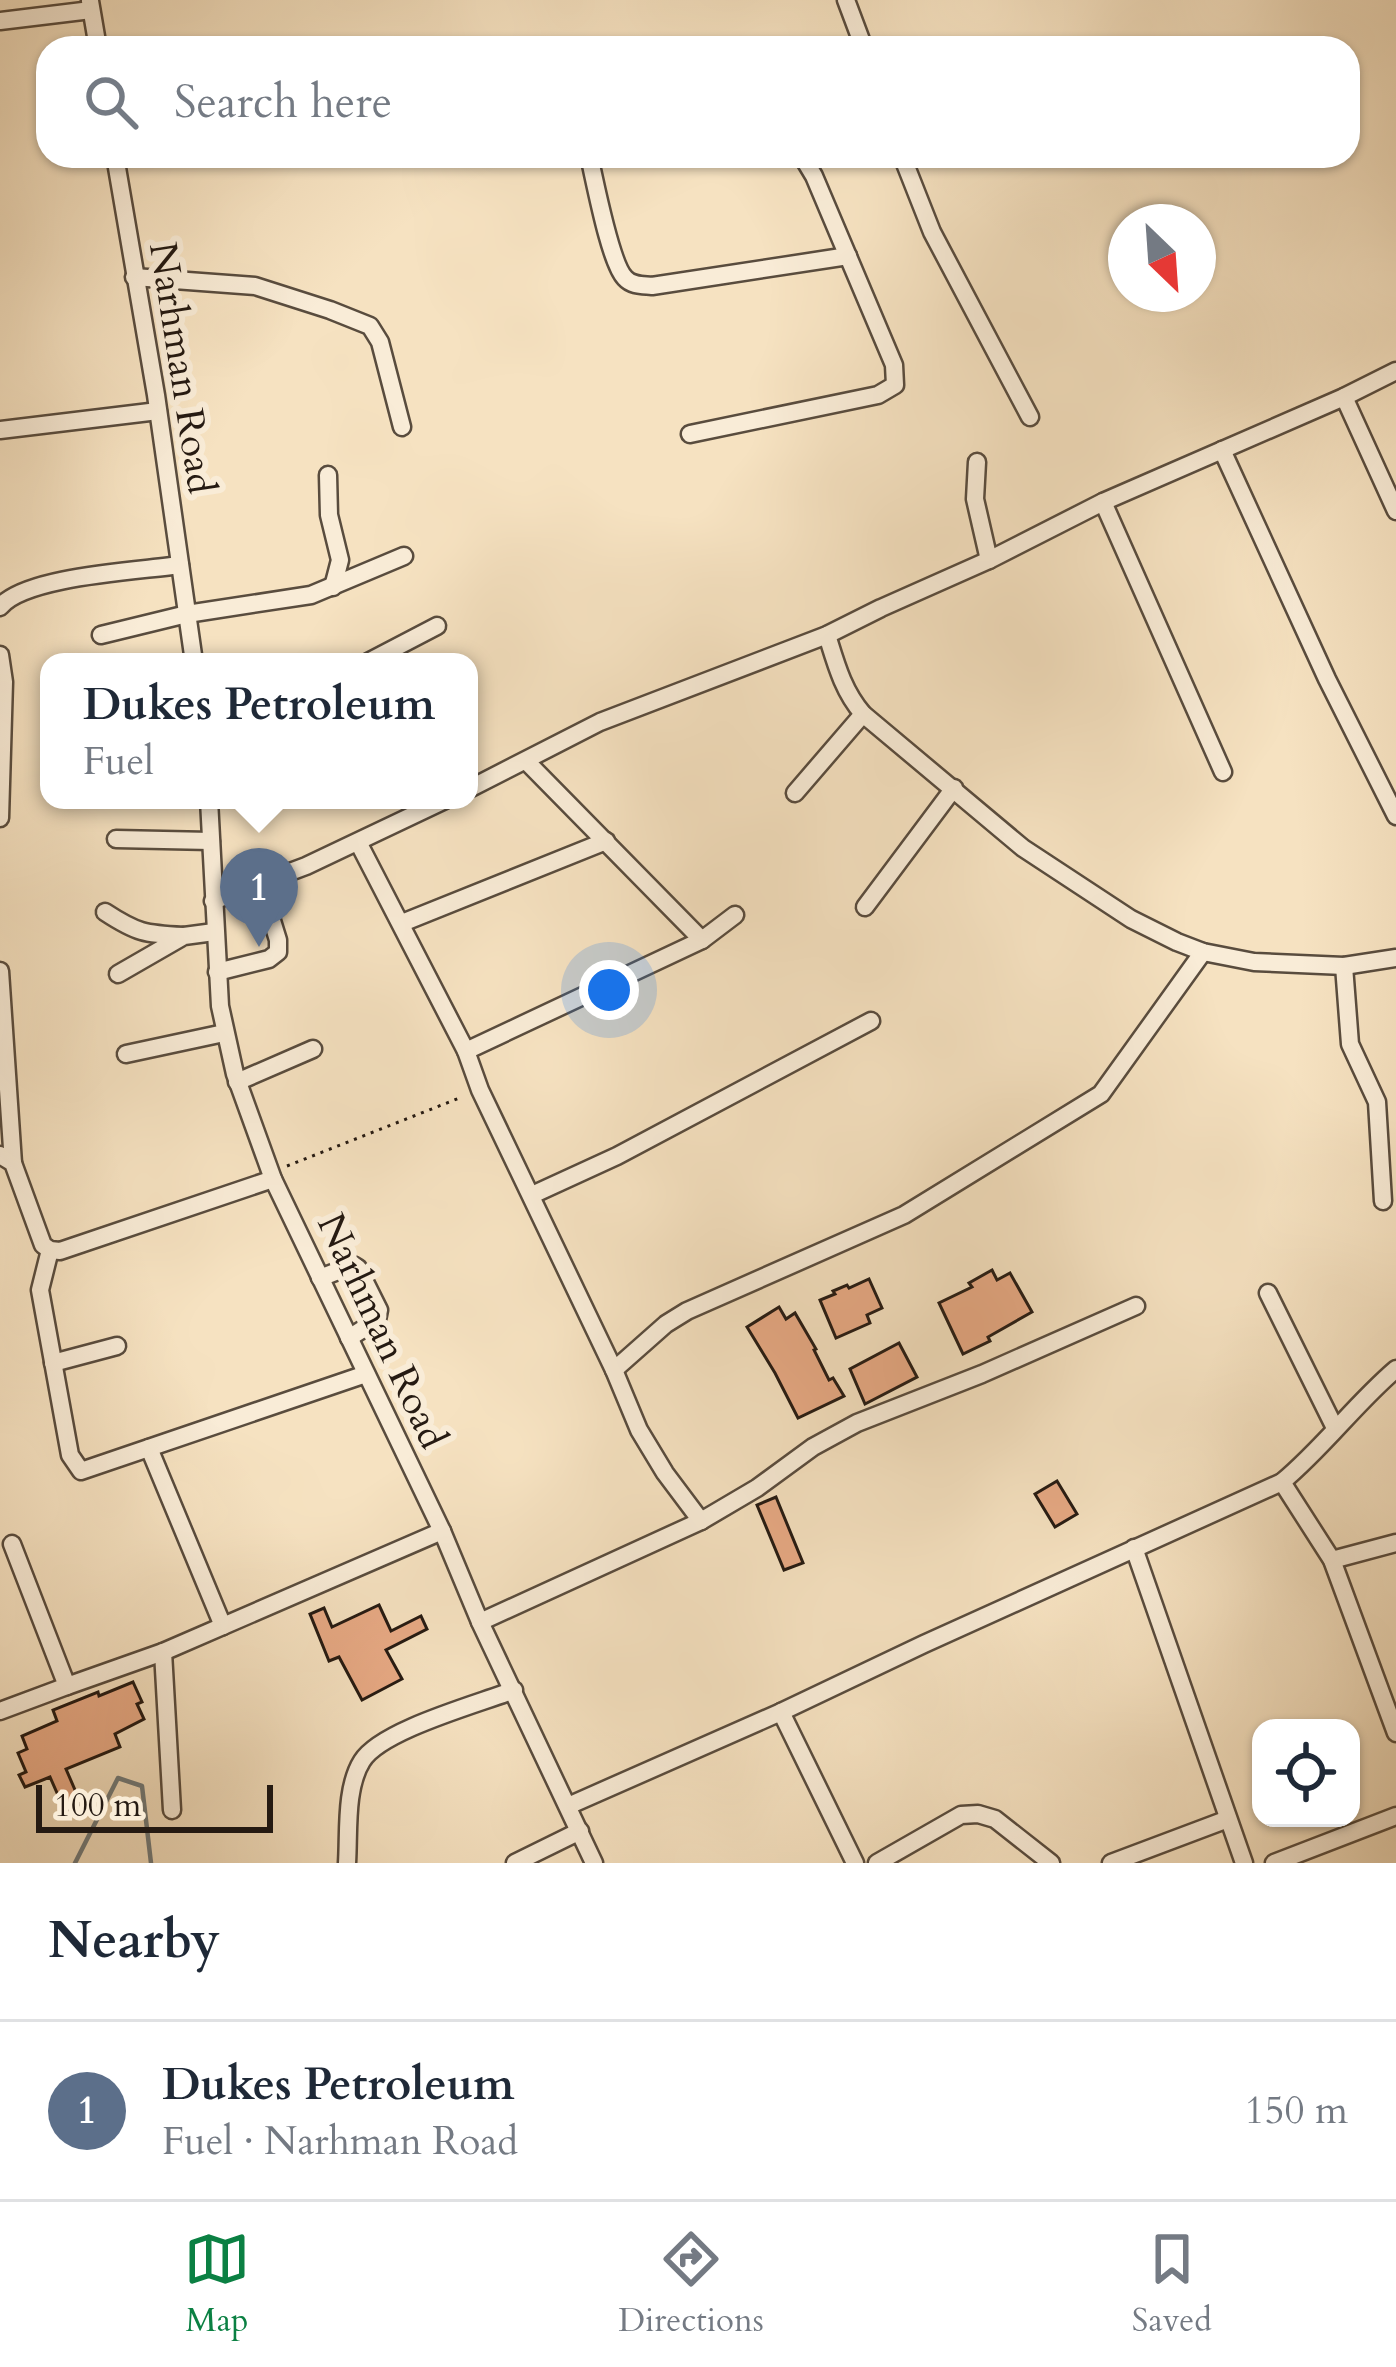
<!DOCTYPE html>
<meta charset="utf-8">
<style>
body{margin:0;font-family:Cardo,serif;background:#f2f2f3;color:#1f2937}
.controls{position:absolute;right:36px;bottom:36px;display:grid;overflow:hidden;border-radius:24px;box-shadow:0 3px 9px #0004}
.controls button{width:108px;height:108px;display:grid;place-items:center;padding:0;border:0;border-bottom:3px solid #e0e1e3;background:#fff;color:#1f2937;font:60px sans-serif}
.compass{position:absolute;left:1108px;top:204px;width:108px;height:108px;border-radius:50%;background:#fff;box-shadow:0 3px 9px #0004;rotate:155deg}
.scale{position:absolute;left:36px;bottom:30px;width:237px;box-sizing:border-box;padding-left:12px;border:6px solid #251a12;border-top:0;font-size:33px;line-height:42px;white-space:nowrap;color:#251a12;-webkit-text-stroke:9px #f9ecd7;paint-order:stroke}
.you{position:absolute;left:609px;top:990px;width:42px;height:42px;margin:-30px;border:9px solid #fff;border-radius:50%;background:#1a73e8;box-shadow:0 0 0 18px #1a73e833}
.badge{display:grid;place-items:center;width:78px;height:78px;border-radius:50%;background:#0b8043;color:#fff;font-size:39px;font-weight:700}
.pin{position:absolute;translate:-50% -99px;filter:drop-shadow(0 3px 6px #0008)}
.pin::after{content:'';position:absolute;top:63px;width:42px;height:36px;background:inherit;clip-path:polygon(0 0,100% 0,50% 100%)}
.popup{position:absolute;left:40px;top:653px;width:438px;height:156px;box-sizing:border-box;display:grid;place-content:center;border-radius:24px;background:#fff;filter:drop-shadow(0 3px 9px #0005);font-size:39px;white-space:nowrap;color:#747a83}
.popup b{font-size:45px;color:#1f2937}
.popup::after{content:'';position:absolute;left:50%;top:100%;margin-left:-24px;border:24px solid transparent;border-top-color:#fff}
.list{margin:0;padding:0;list-style:none}
h2{display:flex;justify-content:space-between;align-items:center;height:156px;margin:0;padding:0 48px;font-size:51px}
h2 small{font-size:39px;font-weight:400;color:#747a83}
.list li{display:grid;grid-template-columns:78px 1fr auto;gap:36px;align-items:center;box-sizing:border-box;height:180px;padding:0 48px;border-top:3px solid #e0e1e3}
.list b{display:block;font-size:45px;white-space:nowrap}
.list p{margin:0;font-size:39px;white-space:nowrap;color:#747a83}
.list em{font-size:39px;font-style:normal;color:#747a83}
.icon{flex:none;width:66px;height:66px;fill:none;stroke:currentColor;stroke-width:2;stroke-linecap:round;stroke-linejoin:round}
.map{position:relative;flex:none;width:1396px;height:1863px;overflow:hidden}
.search{position:absolute;background:#fff;box-shadow:0 3px 9px #0004;left:36px;right:36px;top:36px;height:132px;display:flex;align-items:center;gap:30px;box-sizing:border-box;padding:0 42px;border-radius:36px;color:#747a83;font-size:45px}
.sheet{height:336px;background:#fff}
nav{display:flex;justify-content:space-around;align-items:center;box-sizing:border-box;height:168px;border-top:3px solid #e0e1e3;background:#fff;font-size:33px;color:#747a83}
nav a{display:grid;justify-items:center;gap:6px}
nav .on{color:#0b8043}
.map>svg:first-child{display:block}
.lines{fill:none;stroke-linecap:round;stroke-linejoin:round}
.stream{stroke:#717a7a;stroke-width:4.5}
.building{fill:#e8aa85;stroke:#251a12;stroke-width:3}
.minor-casing{stroke:#594c3e;stroke-width:21}
.path{stroke:#251a12;stroke-width:3;stroke-dasharray:3 6;stroke-linecap:butt}
.minor{stroke:#f9ecd7;stroke-width:16}
.labels{text-anchor:middle;dominant-baseline:central;stroke-width:12;stroke-linejoin:round;paint-order:stroke}
.street-label{font-size:39px;fill:#251a12;stroke:#f9ecd7}
</style>
<div class="map">
<svg width="1396" height="1863" viewBox="0 0 1396 1863">
<rect width="100%" height="100%" fill="#f6e2c1"/>
<filter id="stains"><feTurbulence type="fractalNoise" baseFrequency=".00167" numOctaves="4"/><feColorMatrix values="0 0 0 0 .2 0 0 0 0 .09 0 0 0 0 .02 0 0 0 .5 -.17"/></filter>
<radialGradient id="worn" r=".72"><stop offset=".6" stop-color="#630" stop-opacity="0"/><stop offset="1" stop-color="#630" stop-opacity=".3"/></radialGradient>
<g class="lines">
<path class="stream" d="M75,1863L118,1778L142,1786L151,1863"/>
</g>
<g class="building">
<path d="M992,1270L997,1280L1010,1273L1032,1312L988,1337L990,1341L963,1354L939,1303L972,1287L969,1283Z"/>
<path d="M869,1279L882,1308L867,1315L870,1323L836,1338L820,1300L835,1294L833,1291L847,1285L849,1288Z"/>
<path d="M779,1307L786,1319L795,1313L816,1349L814,1350L829,1380L833,1378L844,1396L798,1418L775,1373L747,1327Z"/>
<path d="M899,1343L917,1377L865,1404L850,1369Z"/>
<path d="M1057,1481L1077,1514L1055,1527L1035,1494Z"/>
<path d="M776,1497L803,1563L784,1570L757,1505Z"/>
<path d="M379,1605L391,1631L421,1616L427,1629L386,1650L402,1679L362,1700L339,1657L329,1661L310,1614L324,1608L332,1627Z"/>
<path d="M133,1682L142,1702L137,1704L144,1719L115,1734L120,1747L66,1769L81,1804L65,1811L50,1777L25,1787L19,1775L26,1772L18,1753L27,1749L22,1736L57,1721L53,1710L98,1692L99,1696Z"/>
</g>
<g class="lines">
<g class="minor-casing">
<g id="minor">
<path d="M846,0L864,48"/>
<path d="M90,1L98,48"/>
<path d="M0,21L91,10"/>
<path d="M115,156L156,395L194,662"/>
<path d="M589,156C595,181 610,263 625,278C632,286 643,285 652,286L848,256"/>
<path d="M902,156L932,232L1030,417"/>
<path d="M134,277L255,286L330,310L370,326L380,342L402,427"/>
<path d="M1344,397L1396,511"/>
<path d="M0,430L158,411"/>
<path d="M690,434L878,395L895,385L894,365L814,176L802,156"/>
<path d="M1222,450L1327,679L1396,816"/>
<path d="M977,462L975,499L989,560"/>
<path d="M328,475L329,515L340,560L333,587"/>
<path d="M1103,502L1223,772"/>
<path d="M0,607C25,576 139,571 180,565"/>
<path d="M101,635L187,614L311,595L404,556"/>
<path d="M827,635C836,664 843,691 863,714L1023,848L1131,919L1177,942L1203,952L1254,962L1344,966L1396,958"/>
<path d="M0,655L4,682L0,818"/>
<path d="M368,662L437,626"/>
<path d="M526,761L702,940"/>
<path d="M469,789L600,722L827,635L881,608L989,560L1103,502L1344,397L1396,371"/>
<path d="M795,793L863,714"/>
<path d="M209,800L220,1006L235,1074L273,1179L442,1531L480,1622L594,1863"/>
<path d="M116,839L211,841"/>
<path d="M358,842L466,1051L480,1090L614,1370L639,1430L665,1473L701,1521"/>
<path d="M213,901L306,866L445,800"/>
<path d="M865,907L954,788"/>
<path d="M105,912C137,933 145,934 183,936"/>
<path d="M402,923L606,841"/>
<path d="M1344,966L1350,1044L1377,1102L1383,1201"/>
<path d="M0,971L13,1163"/>
<path d="M217,972L269,959L278,952V940L261,885"/>
<path d="M118,974L184,936L214,932"/>
<path d="M466,1051L702,940L735,915"/>
<path d="M126,1054L224,1033"/>
<path d="M237,1082L313,1049"/>
<path d="M0,1155L13,1163L43,1245L50,1250L60,1251L273,1179"/>
<path d="M532,1195L617,1156L871,1021"/>
<path d="M50,1250L40,1290L70,1455L81,1471L366,1374"/>
<path d="M320,1278L353,1265L358,1268L379,1310L377,1320L349,1338"/>
<path d="M1268,1293L1335,1428"/>
<path d="M53,1363L117,1346"/>
<path d="M614,1370L666,1324L687,1311L904,1215L1101,1094L1203,952"/>
<path d="M149,1448L223,1626"/>
<path d="M1282,1482L1332,1560L1396,1733"/>
<path d="M12,1544L67,1686L163,1652L442,1531"/>
<path d="M1134,1548L1244,1863"/>
<path d="M1332,1560L1396,1543"/>
<path d="M480,1622L701,1521L757,1488L813,1447L857,1423L982,1374L1136,1306"/>
<path d="M163,1652L172,1810"/>
<path d="M0,1711L67,1686"/>
<path d="M781,1712L855,1863"/>
<path d="M568,1806L781,1712L924,1644L1282,1482C1324,1447 1355,1404 1396,1369"/>
<path d="M347,1863C349,1832 345,1788 362,1761C381,1730 478,1704 514,1690"/>
<path d="M515,1863L580,1831"/>
<path d="M877,1863L961,1815L978,1814L995,1819L1051,1863"/>
<path d="M1111,1863L1228,1819"/>
<path d="M1274,1863L1396,1816"/>
</g>
</g>
<path class="path" d="M287,1166L462,1097"/>
<use href="#minor" class="minor"/>
</g>
<g class="labels">
<g class="street-label">
<text transform="translate(182 368) rotate(81)">Narhman Road</text>
<text transform="translate(382 1331) rotate(65)">Narhman Road</text>
</g>
</g>
<rect width="100%" height="100%" filter="url(#stains)"/>
<rect width="100%" height="100%" fill="url(#worn)"/>
</svg>
<div class="controls">
<button><svg class="icon" aria-label="locate" viewBox="0 0 24 24"><circle cx="12" cy="12" r="6"/><path d="M12 2v4M12 18v4M2 12h4M18 12h4"/></svg></button>
</div>
<svg class="compass" viewBox="-18 -18 36 36"><path d="M0-13l5 13h-10z" fill="#e53935"/><path d="M0 13l5-13h-10z" fill="#747a83"/></svg>
<div class="scale">100 m</div>
<div class="you"></div>
<div class="pin badge" style="left:259px;top:947px;background:#5c6f8a">1</div>
<div class="popup"><b>Dukes Petroleum</b>Fuel</div>
<div class="search"><svg class="icon" aria-label="search" viewBox="0 0 24 24"><circle cx="10" cy="10" r="6"/><path d="M15 15l6 6"/></svg>Search here</div>
</div>
<section class="sheet">
<h2>Nearby<small></small></h2>
<ul class="list">
<li><span class="badge" style="background:#5c6f8a">1</span><div><b>Dukes Petroleum</b><p>Fuel · Narhman Road</p></div><em>150 m</em></li>
</ul>
</section>
<nav>
<a class="on"><svg class="icon" aria-label="map" viewBox="0 0 24 24"><path d="M3 6l6-2 6 2 6-2v14l-6 2-6-2-6 2zM9 4v14M15 6v14"/></svg>Map</a>
<a><svg class="icon" aria-label="directions" viewBox="0 0 24 24"><path d="M12 3l9 9-9 9-9-9zM9 14v-3h6M13 9l2 2-2 2"/></svg>Directions</a>
<a><svg class="icon" aria-label="saved" viewBox="0 0 24 24"><path d="M7 4h10v16l-5-4-5 4z"/></svg>Saved</a>
</nav>
